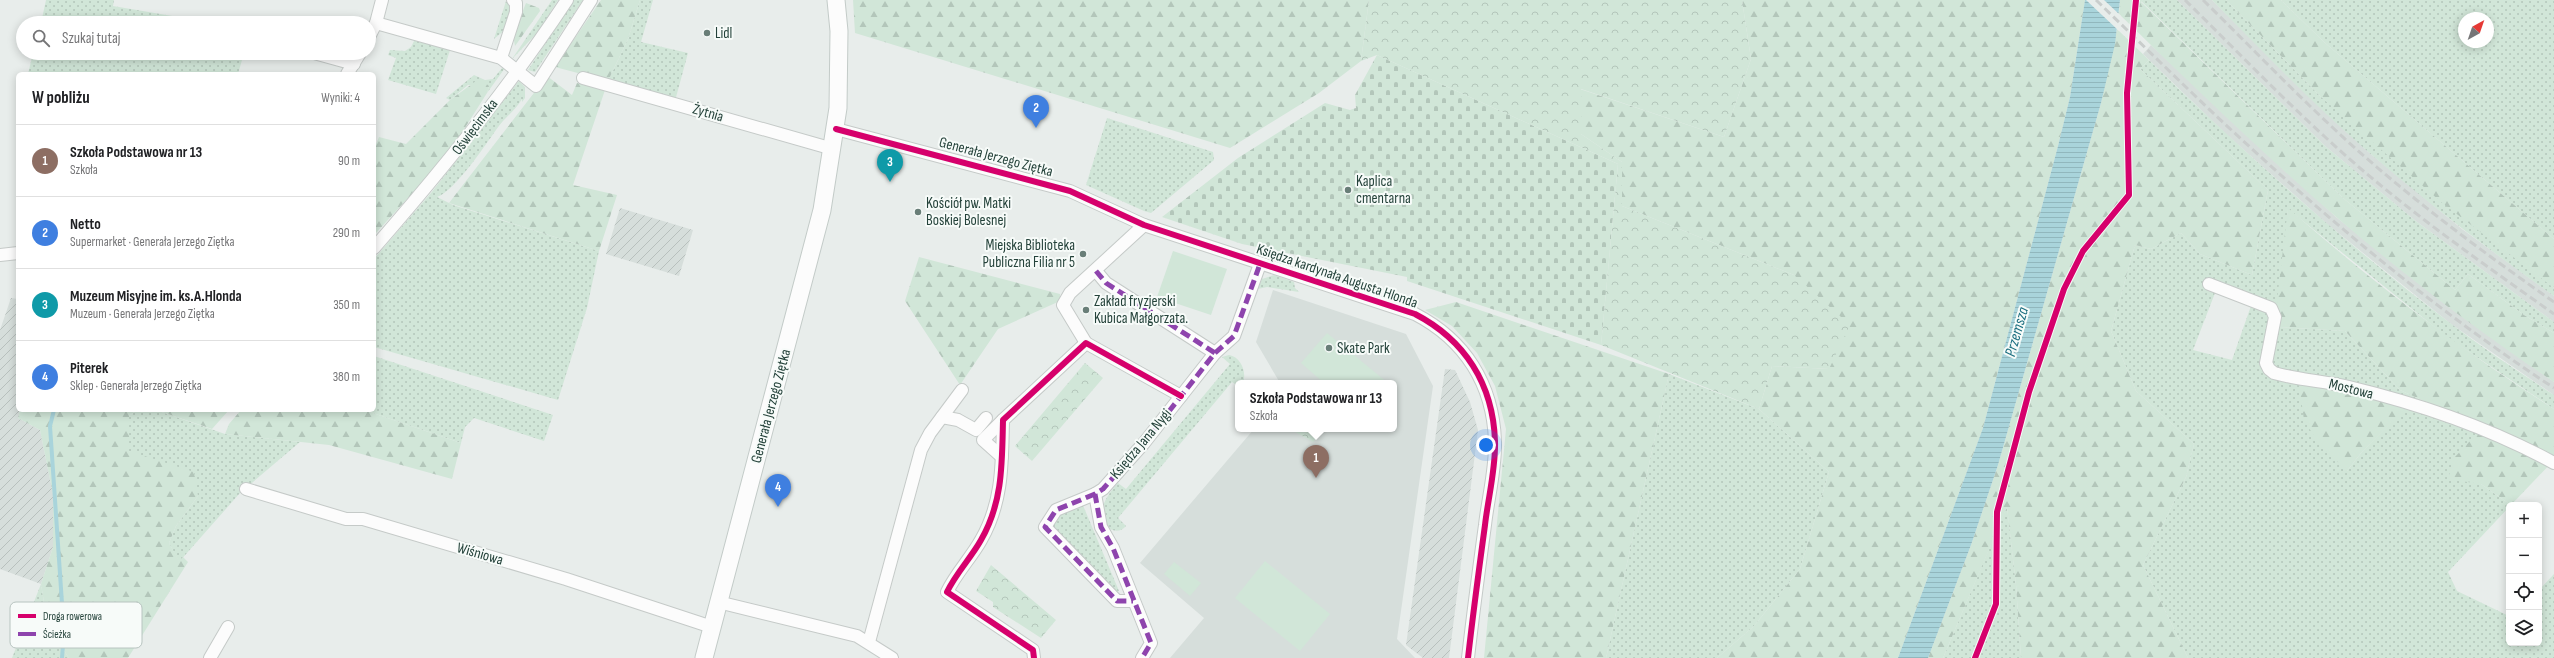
<!DOCTYPE html>
<html lang="pl">
<meta charset="utf-8">
<style>
body{margin:0;font-family:"Sofia Sans Condensed",sans-serif;background:#f6f6f6;color:#202124}
.controls{position:absolute;right:12px;bottom:12px;display:grid;overflow:hidden;border-radius:6px;box-shadow:0 2px 10px #0003}
.controls button{width:36px;height:36px;display:grid;place-items:center;padding:0;border:0;border-bottom:1px solid #e0e0e0;background:#fff;color:#202124;font:20px sans-serif}
.compass{position:absolute;left:2458px;top:12px;width:36px;height:36px;border-radius:50%;background:#fff;box-shadow:0 2px 10px #0003;rotate:40deg}
.you{position:absolute;left:1486px;top:445px;width:14px;height:14px;margin:-10px;border:3px solid #fff;border-radius:50%;background:#1a73e8;box-shadow:0 0 0 6px #1a73e833}
.badge{display:grid;place-items:center;width:26px;height:26px;border-radius:50%;background:#7c3aed;color:#fff;font-size:13px;font-weight:700}
.pin{position:absolute;translate:-50% -33px;filter:drop-shadow(0 1px 2px #0008)}
.pin::after{content:'';position:absolute;top:21px;width:14px;height:12px;background:inherit;clip-path:polygon(0 0,100% 0,50% 100%)}
.popup{position:absolute;left:1235px;top:380px;width:162px;height:52px;box-sizing:border-box;display:grid;place-content:center;border-radius:6px;background:#fff;filter:drop-shadow(0 1px 3px #0005);font-size:13px;white-space:nowrap;color:#757577}
.popup b{font-size:15px;color:#202124}
.popup::after{content:'';position:absolute;left:50%;top:100%;margin-left:-8px;border:8px solid transparent;border-top-color:#fff}
.list{margin:0;padding:0;list-style:none}
h2{display:flex;justify-content:space-between;align-items:center;height:52px;margin:0;padding:0 16px;font-size:17px}
h2 small{font-size:13px;font-weight:400;color:#757577}
.list li{display:grid;grid-template-columns:26px 1fr auto;gap:12px;align-items:center;box-sizing:border-box;height:72px;padding:0 16px;border-top:1px solid #e0e0e0}
.list b{display:block;font-size:15px;white-space:nowrap}
.list p{margin:0;font-size:13px;white-space:nowrap;color:#757577}
.list em{font-size:13px;font-style:normal;color:#757577}
.icon{flex:none;width:22px;height:22px;fill:none;stroke:currentColor;stroke-width:2;stroke-linecap:round;stroke-linejoin:round}
.map{position:relative;flex:none;width:2554px;height:658px;overflow:hidden}
.search{position:absolute;background:#fff;box-shadow:0 2px 10px #0003;left:16px;top:16px;width:360px;height:44px;display:flex;align-items:center;gap:10px;box-sizing:border-box;padding:0 14px;border-radius:22px;color:#757577;font-size:15px}
.panel{position:absolute;background:#fff;box-shadow:0 2px 10px #0003;left:16px;top:72px;width:360px;height:340px;border-radius:6px}
.map>svg:first-child{display:block}
.built{fill:#d6dedb}
.industrial{fill:url(#industrial-furrows)}
.grass{fill:url(#grass-dots);fill-rule:evenodd}
.forest{fill:url(#forest-firs)}
.cemetery{fill:url(#cemetery-stones)}
.park{fill:url(#park-crowns)}
.pitch{fill:#d1e6d8}
.water{fill:url(#water-rules)}
.pier{fill:#e8edeb}
.lines{fill:none;stroke-linecap:round;stroke-linejoin:round}
.stream{stroke:#a9d4db;stroke-width:4}
.street-casing{stroke:#c5cac8;stroke-width:14}
.secondary-casing{stroke:#c3cbc8;stroke-width:19}
.street{stroke:#fcfcfc;stroke-width:12}
.secondary{stroke:#fcfcfc;stroke-width:17}
.rail{stroke:#c9cdcc;stroke-width:3;stroke-dasharray:8 4;stroke-linecap:butt}
.quiet{stroke:#8e44ad;stroke-width:5;stroke-dasharray:10 5;stroke-linecap:butt}
.cycleway-casing{stroke:#f7fbf9;stroke-width:8}
.cycleway{stroke:#d6006c;stroke-width:6}
.poi-dot{fill:#697e78;stroke:#f7fbf9;stroke-width:1.5}
.labels{text-anchor:middle;dominant-baseline:central;stroke-width:4;stroke-linejoin:round;paint-order:stroke}
.poi-label{font-size:15px;fill:#24423a;stroke:#f7fbf9;text-anchor:start}
.street-label{font-size:15px;fill:#24423a;stroke:#f7fbf9}
.water-label{font-size:16px;font-style:italic;fill:#1c6f80;stroke:#f7fbf9}
.key{fill:#f7fbf9;stroke:#b8c4c0;stroke-width:1}
.key-label{font-size:11px;fill:#24423a}
</style>
<div class="map">
<svg width="2554" height="658" viewBox="0 0 2554 658">
<defs>
<pattern id="industrial-furrows" width="10" height="10" patternUnits="userSpaceOnUse"><rect width="10" height="10" fill="#d6dedb"/><path d="M-1 1l2-2M0 10L10 0M9 11l2-2" fill="none" stroke="#b8c0bd"/></pattern>
<pattern id="grass-dots" width="8" height="8" patternUnits="userSpaceOnUse"><rect width="8" height="8" fill="#d1e6d8"/><path d="M2 2h.1M6 6h.1" fill="none" stroke="#b3c6ba" stroke-width="1.8" stroke-linecap="round"/></pattern>
<pattern id="forest-firs" width="22" height="20" patternUnits="userSpaceOnUse"><rect width="22" height="20" fill="#d1e6d8"/><path d="M5 1l3.5 6h-7zM16 11l3.5 6h-7z" fill="#b3c6ba"/></pattern>
<pattern id="cemetery-stones" width="16" height="16" patternUnits="userSpaceOnUse"><rect width="16" height="16" fill="#d1e6d8"/><path d="M2 7V4a2 2 0 0 1 4 0v3zM10 15v-3a2 2 0 0 1 4 0v3z" fill="#b3c6ba"/></pattern>
<pattern id="park-crowns" width="20" height="18" patternUnits="userSpaceOnUse"><rect width="20" height="18" fill="#d1e6d8"/><path d="M2 6a3 3 0 1 1 6 0M12 15a3 3 0 1 1 6 0" fill="none" stroke="#b3c6ba"/></pattern>
<pattern id="water-rules" width="6" height="5" patternUnits="userSpaceOnUse"><rect width="6" height="5" fill="#a9d4db"/><path d="M0 2.5h6" fill="none" stroke="#91b7bd"/></pattern>
</defs>
<rect width="100%" height="100%" fill="#e8edeb"/>
<g class="built">
<path d="M2177,0H2212L2366,150L2462,229L2554,296V322L2417,222L2325,146Z"/>
<path d="M2151,45L2336,217L2453,310L2554,382V395L2451,324L2326,223L2225,133L2143,54Z"/>
<path d="M1273,290L1406,334L1433,386L1397,639L1415,658H1170L1204,618L1140,563L1254,429H1394V383H1280L1256,342Z"/>
</g>
<g class="industrial">
<path d="M620,208L693,230L679,276L606,254Z"/>
<path d="M11,298L18,299L20,410L18,418L40,430L53,494V547L41,584L0,569V330Z"/>
<path d="M1445,369L1455,370L1470,402L1478,430L1449,658H1423L1406,645Z"/>
</g>
<g class="grass">
<path d="M46,0H114L113,6L202,21V23H41Z"/>
<path d="M552,0H558L538,32L512,59Z"/>
<path d="M574,0H583L535,72L528,70Z"/>
<path d="M640,0H653L641,42L688,53L675,101L608,81L628,39Z"/>
<path d="M2143,0H2177L2325,146L2417,222L2554,322V333L2524,315L2468,274L2455,290L2343,198L2141,1Z"/>
<path d="M2212,0H2226L2320,96L2554,288V296C2489,250 2426,202 2366,150C2312,103 2262,51 2212,0Z"/>
<path d="M2281,0H2554V239L2324,42ZM2464,18H2488V42H2464Z"/>
<path d="M506,1L511,7L506,29L494,39Z"/>
<path d="M416,37L451,47L436,94L388,80L396,58L388,55L390,50L405,51L411,47Z"/>
<path d="M33,53H244L238,74H28Z"/>
<path d="M2149,60C2244,153 2344,242 2450,323C2483,348 2519,372 2554,395V409L2447,337L2288,209L2278,327L2345,331L2400,390L2441,409L2484,426L2481,484L2511,505L2448,572L2457,591L2509,616V643H2539V590L2554,574V658H2188L2143,565L2186,477L2194,444L2136,391L2111,331L2135,245L2151,249L2181,233L2200,254L2252,275L2268,190L2140,69ZM2215,293L2252,303L2232,360L2193,350ZM2342,388L2406,407L2361,453L2347,471Z"/>
<path d="M502,68H505L487,93L489,86L468,85L450,100L446,98L474,75L485,80L493,79Z"/>
<path d="M519,81L525,87V98L522,102V99C515,111 504,118 496,130C486,144 455,191 437,197L453,205L599,251L587,308L558,400L374,347V259L431,193Z"/>
<path d="M1107,118L1213,152L1214,160L1151,213L1144,211L1086,185Z"/>
<path d="M1274,275L1294,282L1295,288L1299,292L1267,287L1258,289L1262,279Z"/>
<path d="M1229,355C1241,357 1247,372 1243,383H1238V386L1232,382L1118,518L1126,526C1122,531 1116,532 1110,529C1093,514 1107,495 1118,483L1126,489L1230,364L1222,357Z"/>
<path d="M374,356L553,415L544,441L474,418L465,427L461,443L364,410H374Z"/>
<path d="M1669,374L1759,409L1829,472L1800,569L1754,626L1717,658H1606Z"/>
<path d="M137,410H156L225,434L300,442L240,493L179,562L169,543L176,526L198,496L129,451V416Z"/>
<path d="M1082,503L1119,591L1114,593L1056,531L1053,525L1059,516Z"/>
<path d="M2007,506L2016,585L2021,658H1943Z"/>
<path d="M41,584L48,627L69,658H12Z"/>
</g>
<g class="forest">
<path d="M601,0H640L628,39L608,81L555,67Z"/>
<path d="M853,0H1369L1361,61L1319,93L1230,148L855,33Z"/>
<path d="M1742,0H2085L2070,97L2058,146L1983,428L1898,658H1717L1754,626L1800,569L1829,472L1759,409L1772,366L1829,369L1794,275L1622,206V162L1581,134L1580,89L1724,137L1751,59Z"/>
<path d="M2120,0H2143L2141,2L2343,198L2455,290L2468,274L2524,315L2554,333V382C2478,331 2405,276 2335,216C2261,152 2190,83 2119,14Z"/>
<path d="M2226,0H2281L2324,42L2554,239V288L2441,202L2320,96Z"/>
<path d="M526,3L539,8L540,11L515,46L513,35Z"/>
<path d="M2117,29L2149,60L2140,69L2268,190L2252,275L2200,254L2181,233L2151,249L2135,245L2111,331L2136,391L2194,444L2186,477L2143,565L2188,658H2021L2016,585L2007,507L1943,658H1928L1971,545L1998,465L2101,103Z"/>
<path d="M547,76L572,95L577,83L605,90L573,185L617,195L599,251L449,203Z"/>
<path d="M476,81H483L489,86L487,93L449,153L376,233H374V149L379,137L406,144L450,100Z"/>
<path d="M2288,208C2372,282 2460,349 2554,409V460L2511,505L2481,484L2448,479L2454,458L2484,426L2441,409L2400,390L2345,331L2278,327L2277,300Z"/>
<path d="M919,257L1060,294V301L998,329L960,385L905,301Z"/>
<path d="M1456,302L1669,374L1606,658H1484L1506,429L1495,386L1477,353L1452,326L1425,310Z"/>
<path d="M2299,384L2342,388L2407,407L2361,453L2347,471L2319,444L2304,420Z"/>
<path d="M20,410H137L129,416V451L194,472L198,496L176,526L169,543L179,561L183,557L188,562L128,658H69L48,627L41,584L53,547V494L40,430L18,418Z"/>
<path d="M156,410H229L212,429Z"/>
<path d="M241,410H364L461,443L452,479L329,445L225,434L229,424Z"/>
</g>
<path class="cemetery" d="M1377,55L1618,164L1601,345L1407,281V277L1242,244L1162,217L1238,158L1325,103L1350,110L1356,108L1355,95Z"/>
<g class="park">
<path d="M1369,0H1742L1751,59L1724,137L1581,89V134L1622,162V206L1794,275L1850,325L1829,369L1772,366L1759,409L1601,345L1618,164L1377,55L1361,61Z"/>
<path d="M1085,363L1103,378L1032,461L1015,446Z"/>
<path d="M1290,429H1324L1313,442Z"/>
<path d="M991,565L1056,620L1041,638L993,607V602L976,591Z"/>
</g>
<g class="pitch">
<path d="M1173,251L1227,269L1211,315L1157,297Z"/>
<path d="M1327,333L1388,383H1324L1301,363Z"/>
<path d="M1265,561L1330,614L1300,651L1235,598Z"/>
<path d="M1174,562L1201,583L1190,596L1164,574Z"/>
</g>
<path class="water" d="M2085,0H2120L2115,44L2101,103L1998,465L1971,545L1928,658H1898L1983,428L2058,146L2070,97Z"/>
<path class="pier" d="M2086,0H2104L2119,14L2121,16L2119,31Z"/>
<g class="lines">
<g class="stream">
<path d="M54,410L50,426L64,633"/>
<path d="M62,658L63,645"/>
</g>
<g class="street-casing">
<g id="street">
<path d="M376,23L501,58L536,86L591,0"/>
<path d="M369,37L376,23L382,0"/>
<path d="M314,53L354,64"/>
<path d="M501,58L516,12V3L513,0"/>
<path d="M347,74L360,53"/>
<path d="M583,78L833,149"/>
<path d="M836,129L1070,191L1144,225L1415,314C1465,340 1493,384 1495,441C1496,468 1488,498 1485,525C1479,569 1473,614 1468,658"/>
<path d="M374,248C443,169 509,88 567,0"/>
<path d="M0,255L18,253"/>
<path d="M1096,271L1106,283L1215,353L1144,443L1103,489L1095,494L1101,527L1113,548L1151,643L1142,658"/>
<path d="M2209,284L2271,308L2275,317L2266,363L2269,369L2274,373C2298,380 2324,381 2349,387C2420,404 2490,428 2554,463"/>
<path d="M1086,343L1063,305L1070,293L1144,225"/>
<path d="M1215,353L1234,336L1260,264"/>
<path d="M942,417L958,420L976,430L986,418"/>
<path d="M1002,457L983,440L1003,420"/>
<path d="M246,489L346,519H363L566,579L712,627"/>
<path d="M1095,494L1056,510L1045,527L1117,601H1133"/>
<path d="M718,602L857,636L892,658"/>
<path d="M869,642L921,450L930,433L962,390"/>
<path d="M210,658L228,627"/>
<path d="M1034,658L1033,650L947,592C956,573 971,558 981,540C1003,502 1002,463 1003,420L1086,343L1181,396"/>
</g>
</g>
<g class="secondary-casing">
<path id="secondary" d="M704,658L822,210L838,108L839,31L836,0"/>
</g>
<use href="#street" class="street"/>
<use href="#secondary" class="secondary"/>
<g class="rail">
<path d="M2096,0C2147,49 2198,100 2251,148C2346,235 2446,317 2554,388"/>
<path d="M2185,0C2231,45 2276,92 2324,136C2395,202 2475,258 2554,314"/>
<path d="M2203,0C2246,42 2287,85 2331,126C2400,191 2477,248 2554,302"/>
</g>
<g class="quiet">
<path d="M1096,271L1106,283L1215,353L1144,443L1103,489L1095,494L1101,527L1113,548L1151,643L1142,658"/>
<path d="M1215,353L1234,336L1260,264"/>
<path d="M1095,494L1056,510L1045,527L1117,601H1133"/>
</g>
<g class="cycleway-casing">
<g id="cycleway">
<path d="M836,129L1070,191L1144,225L1415,314C1465,340 1493,384 1495,441C1496,468 1488,498 1485,525C1479,569 1473,614 1468,658"/>
<path d="M1034,658L1033,650L947,592C956,573 971,558 981,540C1003,502 1002,463 1003,420L1086,343L1181,396"/>
<path d="M1975,658L1996,604L1997,512L2029,392L2064,289L2083,251L2129,195L2127,93L2136,0"/>
</g>
</g>
<use href="#cycleway" class="cycleway"/>
</g>
<g class="poi-dot">
<circle cx="707" cy="33" r="4"/>
<circle cx="1348" cy="190" r="4"/>
<circle cx="918" cy="212" r="4"/>
<circle cx="1083" cy="254" r="4"/>
<circle cx="1086" cy="310" r="4"/>
<circle cx="1329" cy="348" r="4"/>
</g>
<g class="labels">
<g class="poi-label">
<text x="715" y="33">Lidl</text>
<text x="1356" y="181">Kaplica<tspan x="1356" dy="17">cmentarna</tspan></text>
<text x="926" y="203">Kościół pw. Matki<tspan x="926" dy="17">Boskiej Bolesnej</tspan></text>
<text x="1075" y="245" text-anchor="end">Miejska Biblioteka<tspan x="1075" dy="17">Publiczna Filia nr 5</tspan></text>
<text x="1094" y="301">Zakład fryzjerski<tspan x="1094" dy="17">Kubica Małgorzata.</tspan></text>
<text x="1337" y="348">Skate Park</text>
</g>
<g class="street-label">
<text transform="translate(708 113) rotate(16)">Żytnia</text>
<text transform="translate(475 127) rotate(-53)">Oświęcimska</text>
<text transform="translate(996 157) rotate(15)">Generała Jerzego Ziętka</text>
<text transform="translate(1337 276) rotate(19)">Księdza kardynała Augusta Hlonda</text>
<text transform="translate(2351 389) rotate(14)">Mostowa</text>
<text transform="translate(771 406) rotate(-75)">Generała Jerzego Ziętka</text>
<text transform="translate(1141 444) rotate(-50)">Księdza Jana Nygi</text>
<text transform="translate(480 554) rotate(16)">Wiśniowa</text>
</g>
<g class="water-label">
<text transform="translate(2017 332) rotate(-74)">Przemsza</text>
</g>
</g>
<rect x="10" y="602" width="132" height="46" rx="6" class="key"/>
<rect x="18" y="614" width="18" height="4" fill="#d6006c"/>
<rect x="18" y="632" width="18" height="4" fill="#8e44ad"/>
<g class="key-label">
<text x="43" y="620">Droga rowerowa</text>
<text x="43" y="638">Ścieżka</text>
</g>
</svg>
<div class="controls">
<button>+</button>
<button>−</button>
<button><svg class="icon" aria-label="locate" viewBox="0 0 24 24"><circle cx="12" cy="12" r="6"/><path d="M12 2v4M12 18v4M2 12h4M18 12h4"/></svg></button>
<button><svg class="icon" aria-label="layers" viewBox="0 0 24 24"><path d="M12 4l9 5-9 5-9-5zM3 14l9 5 9-5"/></svg></button>
</div>
<svg class="compass" viewBox="-18 -18 36 36"><path d="M0-13l5 13h-10z" fill="#e53935"/><path d="M0 13l5-13h-10z" fill="#757577"/></svg>
<div class="you"></div>
<div class="pin badge" style="left:1316px;top:478px;background:#8d6e63">1</div>
<div class="popup"><b>Szkoła Podstawowa nr 13</b>Szkoła</div>
<div class="pin badge" style="left:1036px;top:128px;background:#3f7fe0">2</div>
<div class="pin badge" style="left:890px;top:182px;background:#0f9aa8">3</div>
<div class="pin badge" style="left:778px;top:507px;background:#3f7fe0">4</div>
<div class="search"><svg class="icon" aria-label="search" viewBox="0 0 24 24"><circle cx="10" cy="10" r="6"/><path d="M15 15l6 6"/></svg>Szukaj tutaj</div>
<section class="panel">
<h2>W pobliżu<small>Wyniki: 4</small></h2>
<ul class="list">
<li><span class="badge" style="background:#8d6e63">1</span><div><b>Szkoła Podstawowa nr 13</b><p>Szkoła</p></div><em>90 m</em></li>
<li><span class="badge" style="background:#3f7fe0">2</span><div><b>Netto</b><p>Supermarket · Generała Jerzego Ziętka</p></div><em>290 m</em></li>
<li><span class="badge" style="background:#0f9aa8">3</span><div><b>Muzeum Misyjne im. ks.A.Hlonda</b><p>Muzeum · Generała Jerzego Ziętka</p></div><em>350 m</em></li>
<li><span class="badge" style="background:#3f7fe0">4</span><div><b>Piterek</b><p>Sklep · Generała Jerzego Ziętka</p></div><em>380 m</em></li>
</ul>
</section>
</div>
